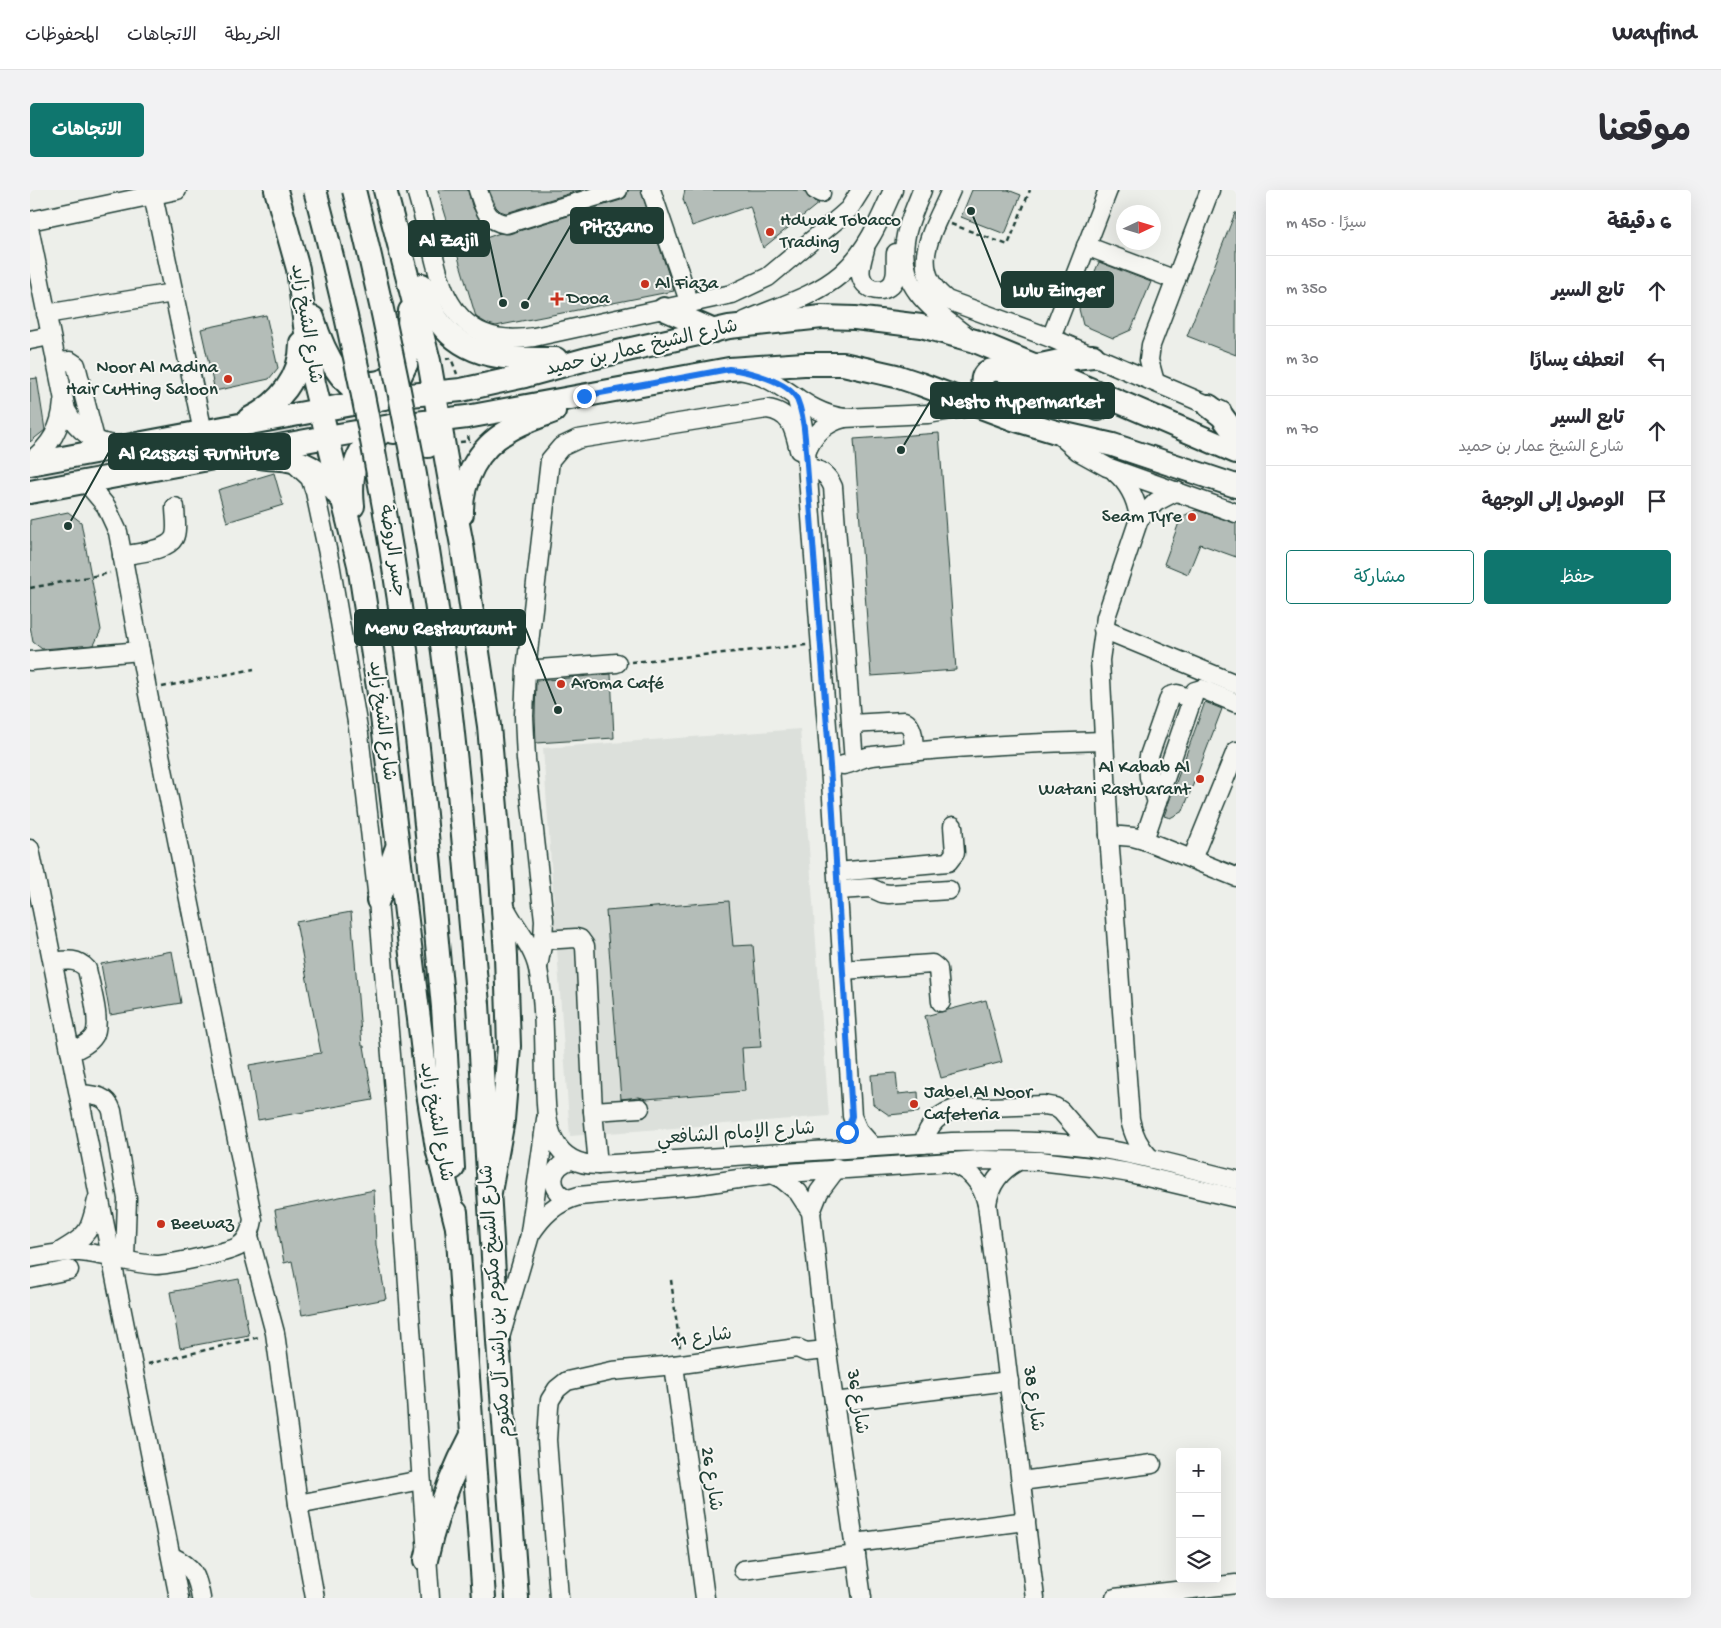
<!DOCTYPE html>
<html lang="ar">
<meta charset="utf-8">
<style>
body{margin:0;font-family:"Gochi Hand","Playpen Sans Arabic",sans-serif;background:#f2f2f3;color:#2b2b33;direction:rtl}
.controls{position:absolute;right:15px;bottom:15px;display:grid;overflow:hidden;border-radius:5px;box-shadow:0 5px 20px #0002}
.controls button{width:45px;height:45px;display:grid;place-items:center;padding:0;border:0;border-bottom:1px solid #e1e1e2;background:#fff;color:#2b2b33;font:25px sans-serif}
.compass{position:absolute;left:1086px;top:15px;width:45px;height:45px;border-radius:50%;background:#fff;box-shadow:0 5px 20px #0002;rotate:86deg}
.stop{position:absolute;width:15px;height:15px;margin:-11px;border:4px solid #1a73e8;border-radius:50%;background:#fff}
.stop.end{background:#1a73e8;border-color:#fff;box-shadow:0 1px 5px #0008}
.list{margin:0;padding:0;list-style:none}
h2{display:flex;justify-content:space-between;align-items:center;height:65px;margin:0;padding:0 20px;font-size:21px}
h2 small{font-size:16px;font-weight:400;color:#7c7c81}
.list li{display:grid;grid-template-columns:32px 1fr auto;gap:15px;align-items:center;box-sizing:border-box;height:70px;padding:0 20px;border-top:1px solid #e1e1e2}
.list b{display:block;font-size:19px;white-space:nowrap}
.list p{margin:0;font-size:16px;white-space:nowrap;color:#7c7c81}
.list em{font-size:16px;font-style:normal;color:#7c7c81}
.actions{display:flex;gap:10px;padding:15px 20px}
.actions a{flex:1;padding:11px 0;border:1px solid #0f766e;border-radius:5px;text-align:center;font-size:18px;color:#0f766e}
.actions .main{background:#0f766e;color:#fff}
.icon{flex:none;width:28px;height:28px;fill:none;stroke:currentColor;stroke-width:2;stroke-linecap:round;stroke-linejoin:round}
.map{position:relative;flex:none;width:1206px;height:1408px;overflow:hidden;direction:ltr;border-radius:5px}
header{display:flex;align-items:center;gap:30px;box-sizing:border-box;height:70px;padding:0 25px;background:#fff;border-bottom:1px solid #e1e1e2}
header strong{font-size:24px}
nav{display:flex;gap:28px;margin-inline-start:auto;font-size:18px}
.intro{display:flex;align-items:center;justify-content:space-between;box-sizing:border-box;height:120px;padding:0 30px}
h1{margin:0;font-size:35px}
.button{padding:12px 22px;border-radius:5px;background:#0f766e;color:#fff;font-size:18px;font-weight:700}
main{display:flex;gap:30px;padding:0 30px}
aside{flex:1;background:#fff;border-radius:5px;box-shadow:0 5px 20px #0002}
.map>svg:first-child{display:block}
.built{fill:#dce0db}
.building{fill:#b4bdb8;stroke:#1f3d34}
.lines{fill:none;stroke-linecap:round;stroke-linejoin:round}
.minor-casing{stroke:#1f3d34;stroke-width:21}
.major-casing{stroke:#1f3d34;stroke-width:26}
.path{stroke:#1f3d34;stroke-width:2.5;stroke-dasharray:5 4;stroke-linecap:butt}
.minor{stroke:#f6f6f2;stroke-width:18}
.major{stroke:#f6f6f2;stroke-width:22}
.major-bridge-casing{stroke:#1f3d34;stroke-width:26;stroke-linecap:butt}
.major-bridge{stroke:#f6f6f2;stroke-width:22}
.route{stroke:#1a73e8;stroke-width:6}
.poi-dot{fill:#c8321e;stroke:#f6f6f2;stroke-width:2}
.labels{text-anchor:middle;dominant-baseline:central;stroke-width:4;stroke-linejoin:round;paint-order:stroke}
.poi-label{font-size:19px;fill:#1f3d34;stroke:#f6f6f2;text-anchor:start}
.street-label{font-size:19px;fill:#1f3d34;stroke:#f6f6f2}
.leader{fill:none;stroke:#1f3d34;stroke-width:2}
.callout-dot{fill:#1f3d34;stroke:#f6f6f2;stroke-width:2}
.callout{fill:#1f3d34;stroke:#1f3d34;stroke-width:2}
.callout-label{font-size:20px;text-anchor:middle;font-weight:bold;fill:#fff}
</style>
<header>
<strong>Wayfind</strong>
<nav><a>الخريطة</a><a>الاتجاهات</a><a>المحفوظات</a></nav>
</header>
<div class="intro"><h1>موقعنا</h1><a class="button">الاتجاهات</a></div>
<main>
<aside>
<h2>6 دقيقة<small>سيرًا · 450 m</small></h2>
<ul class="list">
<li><svg class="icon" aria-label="ahead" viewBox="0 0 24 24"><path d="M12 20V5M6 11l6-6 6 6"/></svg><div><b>تابع السير</b></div><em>350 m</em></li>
<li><svg class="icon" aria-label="left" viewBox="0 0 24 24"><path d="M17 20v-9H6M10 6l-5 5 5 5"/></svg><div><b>انعطف يسارًا</b></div><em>30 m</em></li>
<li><svg class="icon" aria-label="ahead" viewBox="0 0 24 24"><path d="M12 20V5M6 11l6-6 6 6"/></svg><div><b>تابع السير</b><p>شارع الشيخ عمار بن حميد</p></div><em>70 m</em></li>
<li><svg class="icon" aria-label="arrive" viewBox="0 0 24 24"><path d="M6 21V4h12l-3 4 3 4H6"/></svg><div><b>الوصول إلى الوجهة</b></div></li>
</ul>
<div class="actions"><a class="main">حفظ</a><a>مشاركة</a></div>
</aside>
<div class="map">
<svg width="1206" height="1408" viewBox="0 0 1206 1408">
<rect width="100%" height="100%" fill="#edefea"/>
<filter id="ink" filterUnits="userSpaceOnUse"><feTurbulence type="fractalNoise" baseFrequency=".02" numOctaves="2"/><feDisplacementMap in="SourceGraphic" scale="10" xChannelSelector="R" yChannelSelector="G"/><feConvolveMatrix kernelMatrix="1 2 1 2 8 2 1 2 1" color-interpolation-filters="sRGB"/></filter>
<g filter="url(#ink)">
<path class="built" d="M770,539L799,926L540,946L513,558Z"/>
<g class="building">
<path d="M408,0H438L442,16L452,33L456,48L470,43L479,44L591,10L596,7L598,0H611L644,101L466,136L458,134L446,127Z"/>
<path d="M459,0H551L476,23L470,21L466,17Z"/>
<path d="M655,0H774L780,9L789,13L733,58L720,16L662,36L653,9Z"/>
<path d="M942,0H978L991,5L975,44L931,27Z"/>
<path d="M1205,23H1206V165L1157,146Z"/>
<path d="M1069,72L1121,92L1101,140L1083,148L1053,135L1049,119Z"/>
<path d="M236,125L248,178L239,189L185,201L171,139Z"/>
<path d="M7,188L15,240L0,252V189Z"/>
<path d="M909,243L926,480L841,486L824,249Z"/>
<path d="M244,283L253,315L197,332L188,300Z"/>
<path d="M1166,320L1206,333V367L1170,354L1158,384L1134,374L1151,327Z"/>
<path d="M38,322L51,332L71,440L64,455L12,459L3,452L0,436V330Z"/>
<path d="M581,484L584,548L506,553L505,526L506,491Z"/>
<path d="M1175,512L1192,519L1153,621L1140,628L1134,626Z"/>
<path d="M699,711L703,756L723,755L731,857L712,858L715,901L616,909L609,907L591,909L576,721Z"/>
<path d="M321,722L332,856H334L343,910L228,930L219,875L291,863L266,732Z"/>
<path d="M142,761L151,813L80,825L71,774Z"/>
<path d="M956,810L972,872L911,888L895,826Z"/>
<path d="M866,883L868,904L888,902L889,922L859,925L843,914L841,885Z"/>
<path d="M344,1000L346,1055L356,1109L272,1125L262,1071L254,1073L245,1020Z"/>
<path d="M209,1089L219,1145L150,1158L140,1102Z"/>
</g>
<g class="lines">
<g class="minor-casing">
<g id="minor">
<path d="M386,0C392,21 398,42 403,63C407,78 410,94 417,107C436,144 466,153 504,147L702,104L738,87L810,27L819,19L831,0"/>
<path d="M448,0C454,18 456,31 476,34L588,0"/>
<path d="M621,0L660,114"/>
<path d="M785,0L791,3"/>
<path d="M892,0C886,17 877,33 875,51C868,99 905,121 938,147"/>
<path d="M921,0C905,38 875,78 917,110L1021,148L1192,221"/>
<path d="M123,5L173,242"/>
<path d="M0,31L147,0"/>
<path d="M0,42L36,220C47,240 65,255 90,255"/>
<path d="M1056,56L1146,90"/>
<path d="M835,59C833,67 829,78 831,86C835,104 861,105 865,87C867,80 865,70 866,63"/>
<path d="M16,124L143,103"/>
<path d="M715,131C746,117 784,107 811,84C836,63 850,30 863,0"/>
<path d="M1021,148L1078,0"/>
<path d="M0,150L20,146"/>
<path d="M26,172L40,171L46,175L65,249"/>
<path d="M714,181C756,190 772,222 814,228L898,224L946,216"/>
<path d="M1125,192L1119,170L1121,155L1180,0"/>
<path d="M766,207L770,221L775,248L800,576L822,926L828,940L843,957"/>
<path d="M1027,243L1048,261L1077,277L1206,323"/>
<path d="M776,263C783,244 795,233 814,228"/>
<path d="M0,271C21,256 31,238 33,212"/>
<path d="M267,276L280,288L285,302L300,373L329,544L348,710L366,925L400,1408"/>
<path d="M778,278C791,279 798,285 803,297L824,572"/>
<path d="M1085,282C1100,295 1107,310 1109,329"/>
<path d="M92,366C106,363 137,361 144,348C148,340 145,326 145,317"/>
<path d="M1073,439L1206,494"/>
<path d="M0,471L110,461"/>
<path d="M496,480L587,473"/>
<path d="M821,534L874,531C885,537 883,551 884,562"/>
<path d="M813,575C823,574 831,567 842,566C918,557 996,553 1074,551"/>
<path d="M1127,612L1119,587L1118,573L1119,566L1140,506L1147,504L1162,509"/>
<path d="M1079,645L1103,647L1114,650L1206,687"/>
<path d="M1114,650L1165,501L1172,499L1206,513"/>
<path d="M0,659L149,1408"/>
<path d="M1162,669L1206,561"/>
<path d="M807,682L918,672L925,663L923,636"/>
<path d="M808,700L841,698L852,703L859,704L919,700"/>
<path d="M474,715C484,737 503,755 508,779C515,815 514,854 515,890C516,910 515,932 524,950C533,968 549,975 568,975L922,952C963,951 1004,950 1045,955C1099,961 1153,977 1206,990"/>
<path d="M513,750L546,748L550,749L555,756L563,921L568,975"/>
<path d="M23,772C37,770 47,768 57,779C60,795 72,832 64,846C59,854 49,858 41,862"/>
<path d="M508,777L513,750L514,730L496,569L494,526L496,480L520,270L531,257L548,249L737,219C761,222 764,239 769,260L776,263"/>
<path d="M813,780L902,774L908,779L911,812"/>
<path d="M49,904C64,905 77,905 82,921L97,1009L95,1069"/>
<path d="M563,921L610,918"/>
<path d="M893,954C898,934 910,922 929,918L1014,915L1025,917L1031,921L1062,957"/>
<path d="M1120,968C1109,957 1103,945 1100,929L1079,645L1070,470L1076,427L1109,329L1126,312L1147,301"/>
<path d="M918,973C940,978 952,993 957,1014L1005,1408"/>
<path d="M742,984L752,989L768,1002L781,1022L795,1148L832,1408"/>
<path d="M538,1009C517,1000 519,977 541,970"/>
<path d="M957,1014C960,994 970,981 988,971"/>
<path d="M781,1022L789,1002L807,978"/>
<path d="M500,1042L516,929"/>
<path d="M219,1046L245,1143L268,1314L285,1408"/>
<path d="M31,1061C59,1045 60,1041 67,1010"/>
<path d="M0,1068C17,1065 33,1061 50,1062C76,1064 100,1074 126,1075C137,1075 201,1062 209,1056C218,1050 221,1041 223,1030L117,499L88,342L76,316L55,291"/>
<path d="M0,1088L39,1080"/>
<path d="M471,1144L500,1045C512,1026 526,1012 549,1006L667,995L742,984L951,970L1009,971L1070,978L1100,983L1206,1008"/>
<path d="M644,1175L675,1408"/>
<path d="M804,1212L979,1191"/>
<path d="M991,1291L1122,1274"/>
<path d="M268,1314L391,1290"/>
<path d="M825,1353L996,1331"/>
<path d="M141,1366C163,1377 167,1384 171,1408"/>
<path d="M713,1380L826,1365"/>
<path d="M529,1408L517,1250L519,1217L520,1210L527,1199L537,1191L582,1181L644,1175L767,1158L776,1162L797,1160"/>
<path d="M1085,1408L1206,1394"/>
</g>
</g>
<g class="major-casing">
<g id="major">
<path d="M246,0L268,79L275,136L284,193L329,375L350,510L398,903L407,958L427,1037"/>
<path d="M355,0L399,171L422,303L432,355L459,536L469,653L476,766L479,856L473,930L460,1002"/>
<path d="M392,95C397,108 401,122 410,133C438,171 484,169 526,169"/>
<path d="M634,119L684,141"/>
<path d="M283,128C293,161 310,199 345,211"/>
<path d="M1006,176L1044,168L1063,166"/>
<path d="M315,188C342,197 356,195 376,174"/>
<path d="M362,203L376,174L380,121"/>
<path d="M984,213L956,203C947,187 956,176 974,181L1068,219"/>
<path d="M1179,216L1192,226L1206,245"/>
<path d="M219,229C249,214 271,188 271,153"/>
<path d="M364,242C383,239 388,239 398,256"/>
<path d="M230,267C240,269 249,268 258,270C282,273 295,287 309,306"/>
<path d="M0,274L360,207L431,200L495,186L557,169L699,137L792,127L825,128L891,136L945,151L1006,176L1206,262"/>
<path d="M0,302L297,247L361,236L437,227L699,179L774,174H813L866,186L890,194L983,229L1026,242L1083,255L1206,296"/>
<path d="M323,316C321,300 322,279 329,265C334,254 346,247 355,240"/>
<path d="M432,324C431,290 448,258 478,241C492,232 509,227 524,221"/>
<path d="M348,710L366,660"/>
<path d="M448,814L468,1151L487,1408"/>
<path d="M413,817L423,978"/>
<path d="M426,1022L454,1408"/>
<path d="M396,1370C406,1324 420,1286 442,1245"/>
</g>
</g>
<g class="path">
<path d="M921,34L978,55L1000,0"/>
<path d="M416,169L421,168L427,184"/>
<path d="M430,252L439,251L438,245"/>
<path d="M0,398L80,383"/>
<path d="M601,472L777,455"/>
<path d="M132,497L224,479"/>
<path d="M641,1090L650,1158"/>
<path d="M118,1174L229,1147"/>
</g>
<use href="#minor" class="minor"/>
<use href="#major" class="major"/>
<g class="major-bridge-casing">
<g id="major-bridge">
<path d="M285,0C329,166 361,336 382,506C395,609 403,713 413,817"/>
<path d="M324,0C365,165 397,332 418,500C431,605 438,709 448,814"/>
</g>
</g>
<use href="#major-bridge" class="major-bridge"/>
</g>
</g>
<g class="lines" filter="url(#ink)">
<path class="route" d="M554,206L699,179C717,181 758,191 767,209C772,221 774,235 775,248L800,576L822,926L817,942"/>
</g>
<g class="poi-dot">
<circle cx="740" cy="42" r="5"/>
<circle cx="615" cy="94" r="5"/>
<path d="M524.5 101.5h5v5h5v5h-5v5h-5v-5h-5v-5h5z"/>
<circle cx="198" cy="189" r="5"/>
<circle cx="1162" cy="327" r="5"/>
<circle cx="531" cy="494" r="5"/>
<circle cx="1170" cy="589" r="5"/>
<circle cx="884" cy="914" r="5"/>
<circle cx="131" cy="1034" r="5"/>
</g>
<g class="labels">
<g class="poi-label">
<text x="750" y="31">Hdwak Tobacco<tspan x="750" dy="22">Trading</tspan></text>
<text x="625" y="94">Al Fiaza</text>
<text x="537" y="109">Dooa</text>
<text x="188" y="178" text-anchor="end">Noor Al Madina<tspan x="188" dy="22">Hair Cutting Saloon</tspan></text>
<text x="1152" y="327" text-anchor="end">Seam Tyre</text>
<text x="541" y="494">Aroma Café</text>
<text x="1160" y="578" text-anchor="end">Al Kabab Al<tspan x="1160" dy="22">Watani Rastuarant</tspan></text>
<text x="894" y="903">Jabel Al Noor<tspan x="894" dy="22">Cafeteria</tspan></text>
<text x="141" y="1034">Beewaz</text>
</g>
<g class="street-label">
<text transform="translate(275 134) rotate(81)">شارع الشيخ زايد</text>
<text transform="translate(612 159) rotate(-13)">شارع الشيخ عمار بن حميد</text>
<text transform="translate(361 361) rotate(81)">جسر الروضة</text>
<text transform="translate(351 531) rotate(83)">شارع الشيخ زايد</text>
<text transform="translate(405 932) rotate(80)">شارع الشيخ زايد</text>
<text transform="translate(706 945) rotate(-4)">شارع الإمام الشافعي</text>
<text transform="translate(467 1111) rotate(-94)">شارع الشيخ مكتوم بن راشد آل مكتوم</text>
<text transform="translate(672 1149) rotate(-8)">شارع 11</text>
<text transform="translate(1002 1209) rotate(83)">شارع 38</text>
<text transform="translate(826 1212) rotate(82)">شارع 36</text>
<text transform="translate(680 1289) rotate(82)">شارع 26</text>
</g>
</g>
<path class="leader" d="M495 115L541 35M473 113L459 49M941 21L972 99M871 260L901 210M38 336L79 262M528 520L495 437"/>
<g class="callout-dot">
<circle cx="495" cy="115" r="5"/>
<circle cx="473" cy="113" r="5"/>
<circle cx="941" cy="21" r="5"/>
<circle cx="871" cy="260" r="5"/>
<circle cx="38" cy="336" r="5"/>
<circle cx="528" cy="520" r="5"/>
</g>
<g class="callout">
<rect x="541" y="18" width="92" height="35" rx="5"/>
<rect x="379" y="31" width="80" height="35" rx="5"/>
<rect x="972" y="82" width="111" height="35" rx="5"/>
<rect x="901" y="193" width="183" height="35" rx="5"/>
<rect x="79" y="244" width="181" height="35" rx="5"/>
<rect x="325" y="420" width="170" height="35" rx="5"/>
</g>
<g class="callout-label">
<text x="587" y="42">Pitzzano</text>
<text x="419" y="56">Al Zajil</text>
<text x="1028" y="106">Lulu Zinger</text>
<text x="992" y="217">Nesto Hypermarket</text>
<text x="169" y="269">Al Rassasi Furniture</text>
<text x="410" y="444">Menu Restauraunt</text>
</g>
</svg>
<div class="controls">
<button>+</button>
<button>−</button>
<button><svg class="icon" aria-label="layers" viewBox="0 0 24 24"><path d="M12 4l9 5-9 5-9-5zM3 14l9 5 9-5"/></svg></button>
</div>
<svg class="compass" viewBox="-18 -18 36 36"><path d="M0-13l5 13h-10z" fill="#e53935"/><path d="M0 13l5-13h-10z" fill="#7c7c81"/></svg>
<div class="stop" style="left:817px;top:942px"></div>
<div class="stop end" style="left:554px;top:206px"></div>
</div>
</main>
